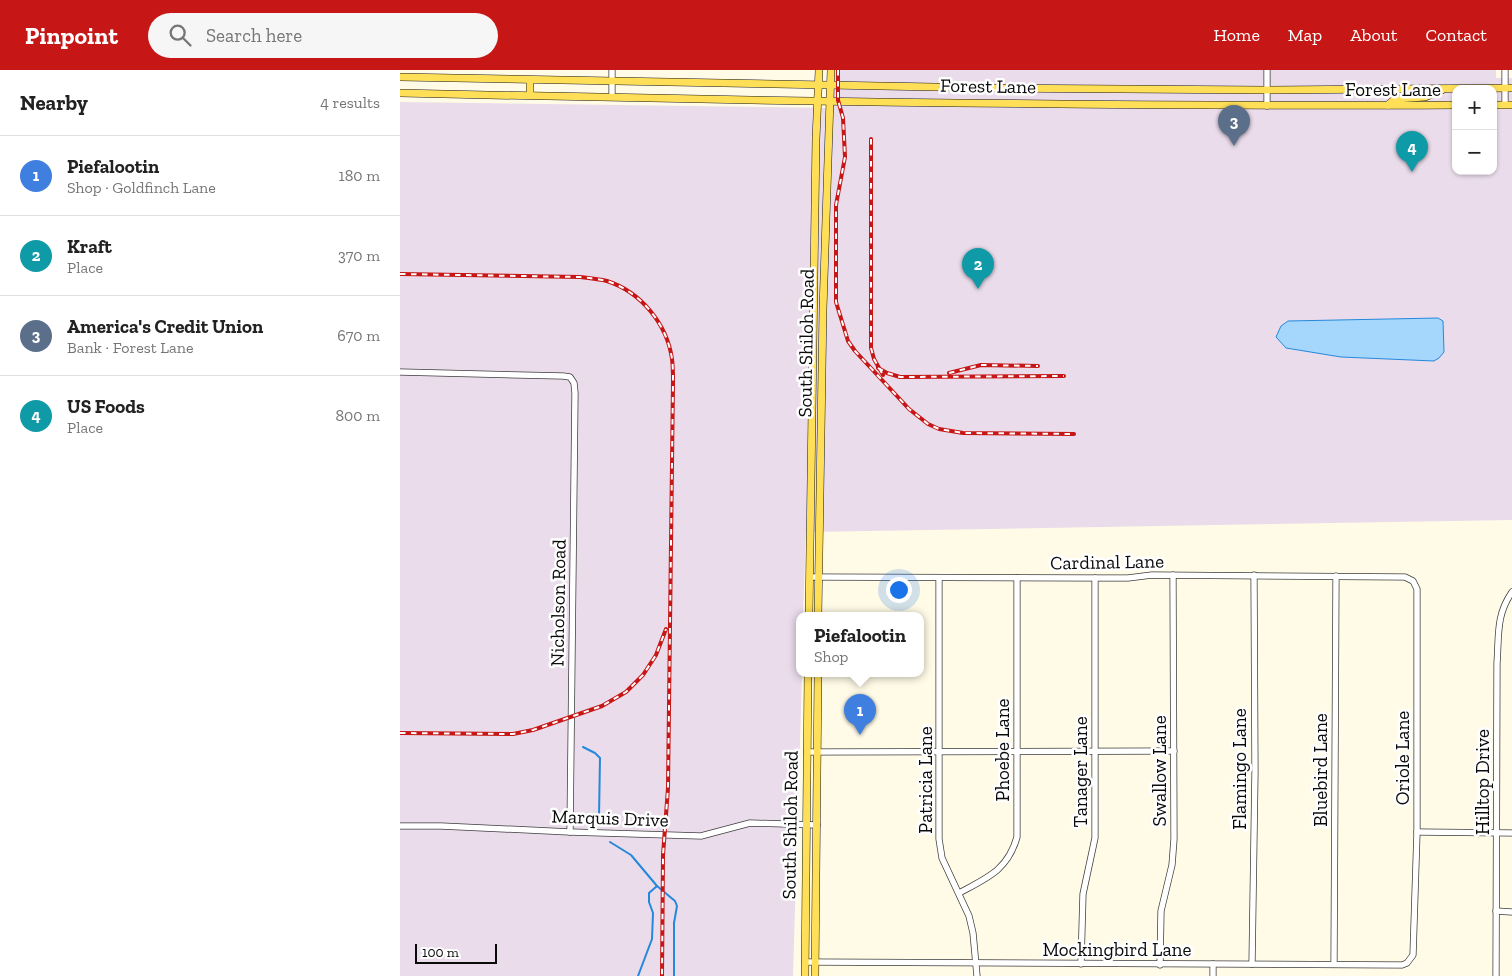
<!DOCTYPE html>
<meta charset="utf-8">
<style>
body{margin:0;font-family:"Zilla Slab",serif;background:#f6f6f6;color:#222}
.controls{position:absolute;right:15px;top:15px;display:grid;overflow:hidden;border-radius:10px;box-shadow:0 1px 4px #0004}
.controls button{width:45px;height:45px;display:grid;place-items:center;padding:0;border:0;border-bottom:1px solid #e0e0e0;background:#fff;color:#222;font:25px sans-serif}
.scale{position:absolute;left:15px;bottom:12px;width:82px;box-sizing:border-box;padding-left:5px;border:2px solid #0a0a0a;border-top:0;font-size:14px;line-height:18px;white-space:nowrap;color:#0a0a0a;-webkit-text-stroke:4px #fff;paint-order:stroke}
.you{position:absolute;left:498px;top:519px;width:18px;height:18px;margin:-12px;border:4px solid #fff;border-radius:50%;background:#1a73e8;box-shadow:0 0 0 8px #1a73e833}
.badge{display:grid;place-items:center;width:32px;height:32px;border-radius:50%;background:#c61615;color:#fff;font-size:16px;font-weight:700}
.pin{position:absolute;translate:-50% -41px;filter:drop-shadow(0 1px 2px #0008)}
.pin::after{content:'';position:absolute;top:26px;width:18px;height:15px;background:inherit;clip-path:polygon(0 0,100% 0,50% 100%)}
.popup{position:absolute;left:396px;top:542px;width:128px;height:65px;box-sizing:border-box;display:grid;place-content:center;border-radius:10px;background:#fff;filter:drop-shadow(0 1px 4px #0005);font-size:16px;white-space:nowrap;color:#767676}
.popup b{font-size:19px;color:#222}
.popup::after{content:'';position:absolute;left:50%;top:100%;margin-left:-10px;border:10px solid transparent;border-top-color:#fff}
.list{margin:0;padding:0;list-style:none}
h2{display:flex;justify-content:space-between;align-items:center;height:65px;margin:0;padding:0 20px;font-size:21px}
h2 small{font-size:16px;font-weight:400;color:#767676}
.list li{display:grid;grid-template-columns:32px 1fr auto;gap:15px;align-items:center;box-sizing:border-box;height:80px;padding:0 20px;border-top:1px solid #e0e0e0}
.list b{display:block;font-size:19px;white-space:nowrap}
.list p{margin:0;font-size:16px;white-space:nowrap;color:#767676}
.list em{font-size:16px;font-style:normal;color:#767676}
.icon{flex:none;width:28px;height:28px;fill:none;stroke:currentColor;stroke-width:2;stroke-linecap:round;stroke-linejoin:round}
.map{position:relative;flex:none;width:1112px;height:906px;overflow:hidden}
header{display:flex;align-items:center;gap:30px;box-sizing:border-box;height:70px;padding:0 25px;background:#c61615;color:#fff}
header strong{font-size:24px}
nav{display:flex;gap:28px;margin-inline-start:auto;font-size:18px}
.search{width:350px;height:45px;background:#f6f6f6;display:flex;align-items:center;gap:12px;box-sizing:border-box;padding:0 18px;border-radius:28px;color:#767676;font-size:19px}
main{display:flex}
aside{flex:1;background:#fff}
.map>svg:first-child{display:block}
.industrial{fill:#eadceb;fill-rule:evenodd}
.water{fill:#a5d7fd;stroke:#2589db}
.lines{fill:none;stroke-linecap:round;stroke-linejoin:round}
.stream{stroke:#2589db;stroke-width:2}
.minor-casing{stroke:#3d3d3d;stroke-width:7}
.major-casing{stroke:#1b1b1b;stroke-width:8}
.minor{stroke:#fff;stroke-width:5.5}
.major{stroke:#ffdf57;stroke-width:7}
.rail-casing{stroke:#c61615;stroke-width:4}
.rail{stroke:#fff;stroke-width:2;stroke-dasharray:5.5;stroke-linecap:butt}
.labels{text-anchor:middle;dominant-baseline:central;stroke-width:5;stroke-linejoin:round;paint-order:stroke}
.street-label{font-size:19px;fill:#0a0a0a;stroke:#fff}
</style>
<header>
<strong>Pinpoint</strong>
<div class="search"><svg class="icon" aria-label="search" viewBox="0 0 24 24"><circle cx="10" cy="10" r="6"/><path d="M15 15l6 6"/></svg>Search here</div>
<nav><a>Home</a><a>Map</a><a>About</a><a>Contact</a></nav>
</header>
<main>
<aside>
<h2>Nearby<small>4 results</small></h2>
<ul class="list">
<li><span class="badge" style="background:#3f7fe0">1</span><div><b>Piefalootin</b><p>Shop · Goldfinch Lane</p></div><em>180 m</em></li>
<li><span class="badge" style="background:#0f9aa8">2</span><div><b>Kraft</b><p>Place</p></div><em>370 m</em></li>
<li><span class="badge" style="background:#5c6f8a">3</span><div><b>America's Credit Union</b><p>Bank · Forest Lane</p></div><em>670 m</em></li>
<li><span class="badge" style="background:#0f9aa8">4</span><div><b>US Foods</b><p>Place</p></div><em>800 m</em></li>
</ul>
</aside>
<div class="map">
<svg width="1112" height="906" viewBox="0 0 1112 906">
<rect width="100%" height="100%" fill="#fffbe7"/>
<path class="industrial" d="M435,0H1096V8H1112V450L406,462L403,546H400V604H402L393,906H0V32L433,38ZM1056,19H1093V101H1056Z"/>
<path class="water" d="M1038,248L1043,251L1044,282L1039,288L1034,291L941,287L886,278L876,267L881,256L888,251Z"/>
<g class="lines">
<g class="stream">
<path d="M183,677L195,683L200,688L199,747"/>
<path d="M210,772L231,785L257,816L275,831L277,836L274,853V906"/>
<path d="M238,906L252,869L253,843L249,832V823L257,816"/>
</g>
<g class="minor-casing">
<g id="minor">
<path d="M212,27V0"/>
<path d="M1105,35V0"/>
<path d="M867,36V0"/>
<path d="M0,302L163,306L170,307L174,313L175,323L170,762"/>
<path d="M539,508V769L542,788L569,846L573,863L577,906"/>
<path d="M407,682L774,681"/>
<path d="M0,756H41L170,762L301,766L350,753L417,755"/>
<path d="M1017,762L1112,763"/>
<path d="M559,823C587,808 608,800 617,767V508"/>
<path d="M1096,841L1112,842"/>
<path d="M405,892L1002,895L1007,893L1013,885L1017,762V519L1013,511L1005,507L752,505L728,508H695L410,507"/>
<path d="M681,894L683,824L695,768V508"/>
<path d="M852,894L855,702L854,505"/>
<path d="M934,894L936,506"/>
<path d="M760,895L761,841L772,795L774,769L773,505"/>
<path d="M813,906V894"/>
<path d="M1096,906L1097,593C1099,565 1096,545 1112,522"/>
</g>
</g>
<g class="major-casing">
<g id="major">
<path d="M0,7L588,18L866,20L1112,18"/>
<path d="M130,10V25"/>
<path d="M0,23C352,31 704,37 1056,35"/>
<path d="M988,35L995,29L1025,27L1042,20"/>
<path d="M1093,35H1112"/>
<path d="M409,546L416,69L419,0"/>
<path d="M418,546L423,239L431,0"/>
<path d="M405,906L408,604"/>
<path d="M415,906L418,604"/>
</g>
</g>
<use href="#minor" class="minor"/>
<use href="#major" class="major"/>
<g class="rail-casing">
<g id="rail">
<path d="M438,0V30L443,48L445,87L436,135V232L448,271L455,281L509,339L528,354L539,359L563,363L674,364"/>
<path d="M471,69V278L474,289L483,305"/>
<path d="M0,204L180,207C189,208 199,209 207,211C241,222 267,254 272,289C273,296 273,304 273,312L268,718L263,785L262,906"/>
<path d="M478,298L487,303L500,307L664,306"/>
<path d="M549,303L581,295L638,296"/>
<path d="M0,663L113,664L133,660L202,636L226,622L243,605L256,585L266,559"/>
</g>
</g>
<use href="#rail" class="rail"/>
</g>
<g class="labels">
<g class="street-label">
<text transform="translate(588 16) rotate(1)">Forest Lane</text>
<text x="993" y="19">Forest Lane</text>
<text transform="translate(406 273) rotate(-89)">South Shiloh Road</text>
<text transform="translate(707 492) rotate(-1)">Cardinal Lane</text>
<text transform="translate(158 533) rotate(-89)">Nicholson Road</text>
<text transform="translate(602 680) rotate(-90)">Phoebe Lane</text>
<text transform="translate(1002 688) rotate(-90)">Oriole Lane</text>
<text transform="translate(839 699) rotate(-90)">Flamingo Lane</text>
<text transform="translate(920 700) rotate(-90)">Bluebird Lane</text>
<text transform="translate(759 701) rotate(-90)">Swallow Lane</text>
<text transform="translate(680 702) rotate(-90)">Tanager Lane</text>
<text transform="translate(525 710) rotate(-90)">Patricia Lane</text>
<text transform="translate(1082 712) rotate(-90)">Hilltop Drive</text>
<text transform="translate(210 748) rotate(2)">Marquis Drive</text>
<text transform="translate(390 755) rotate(-89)">South Shiloh Road</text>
<text x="717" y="879">Mockingbird Lane</text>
</g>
</g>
</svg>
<div class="controls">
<button>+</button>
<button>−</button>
</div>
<div class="scale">100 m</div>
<div class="you"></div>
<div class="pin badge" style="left:460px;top:665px;background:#3f7fe0">1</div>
<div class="popup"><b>Piefalootin</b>Shop</div>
<div class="pin badge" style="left:578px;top:219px;background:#0f9aa8">2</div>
<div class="pin badge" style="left:834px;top:76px;background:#5c6f8a">3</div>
<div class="pin badge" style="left:1012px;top:102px;background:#0f9aa8">4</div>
</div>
</main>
